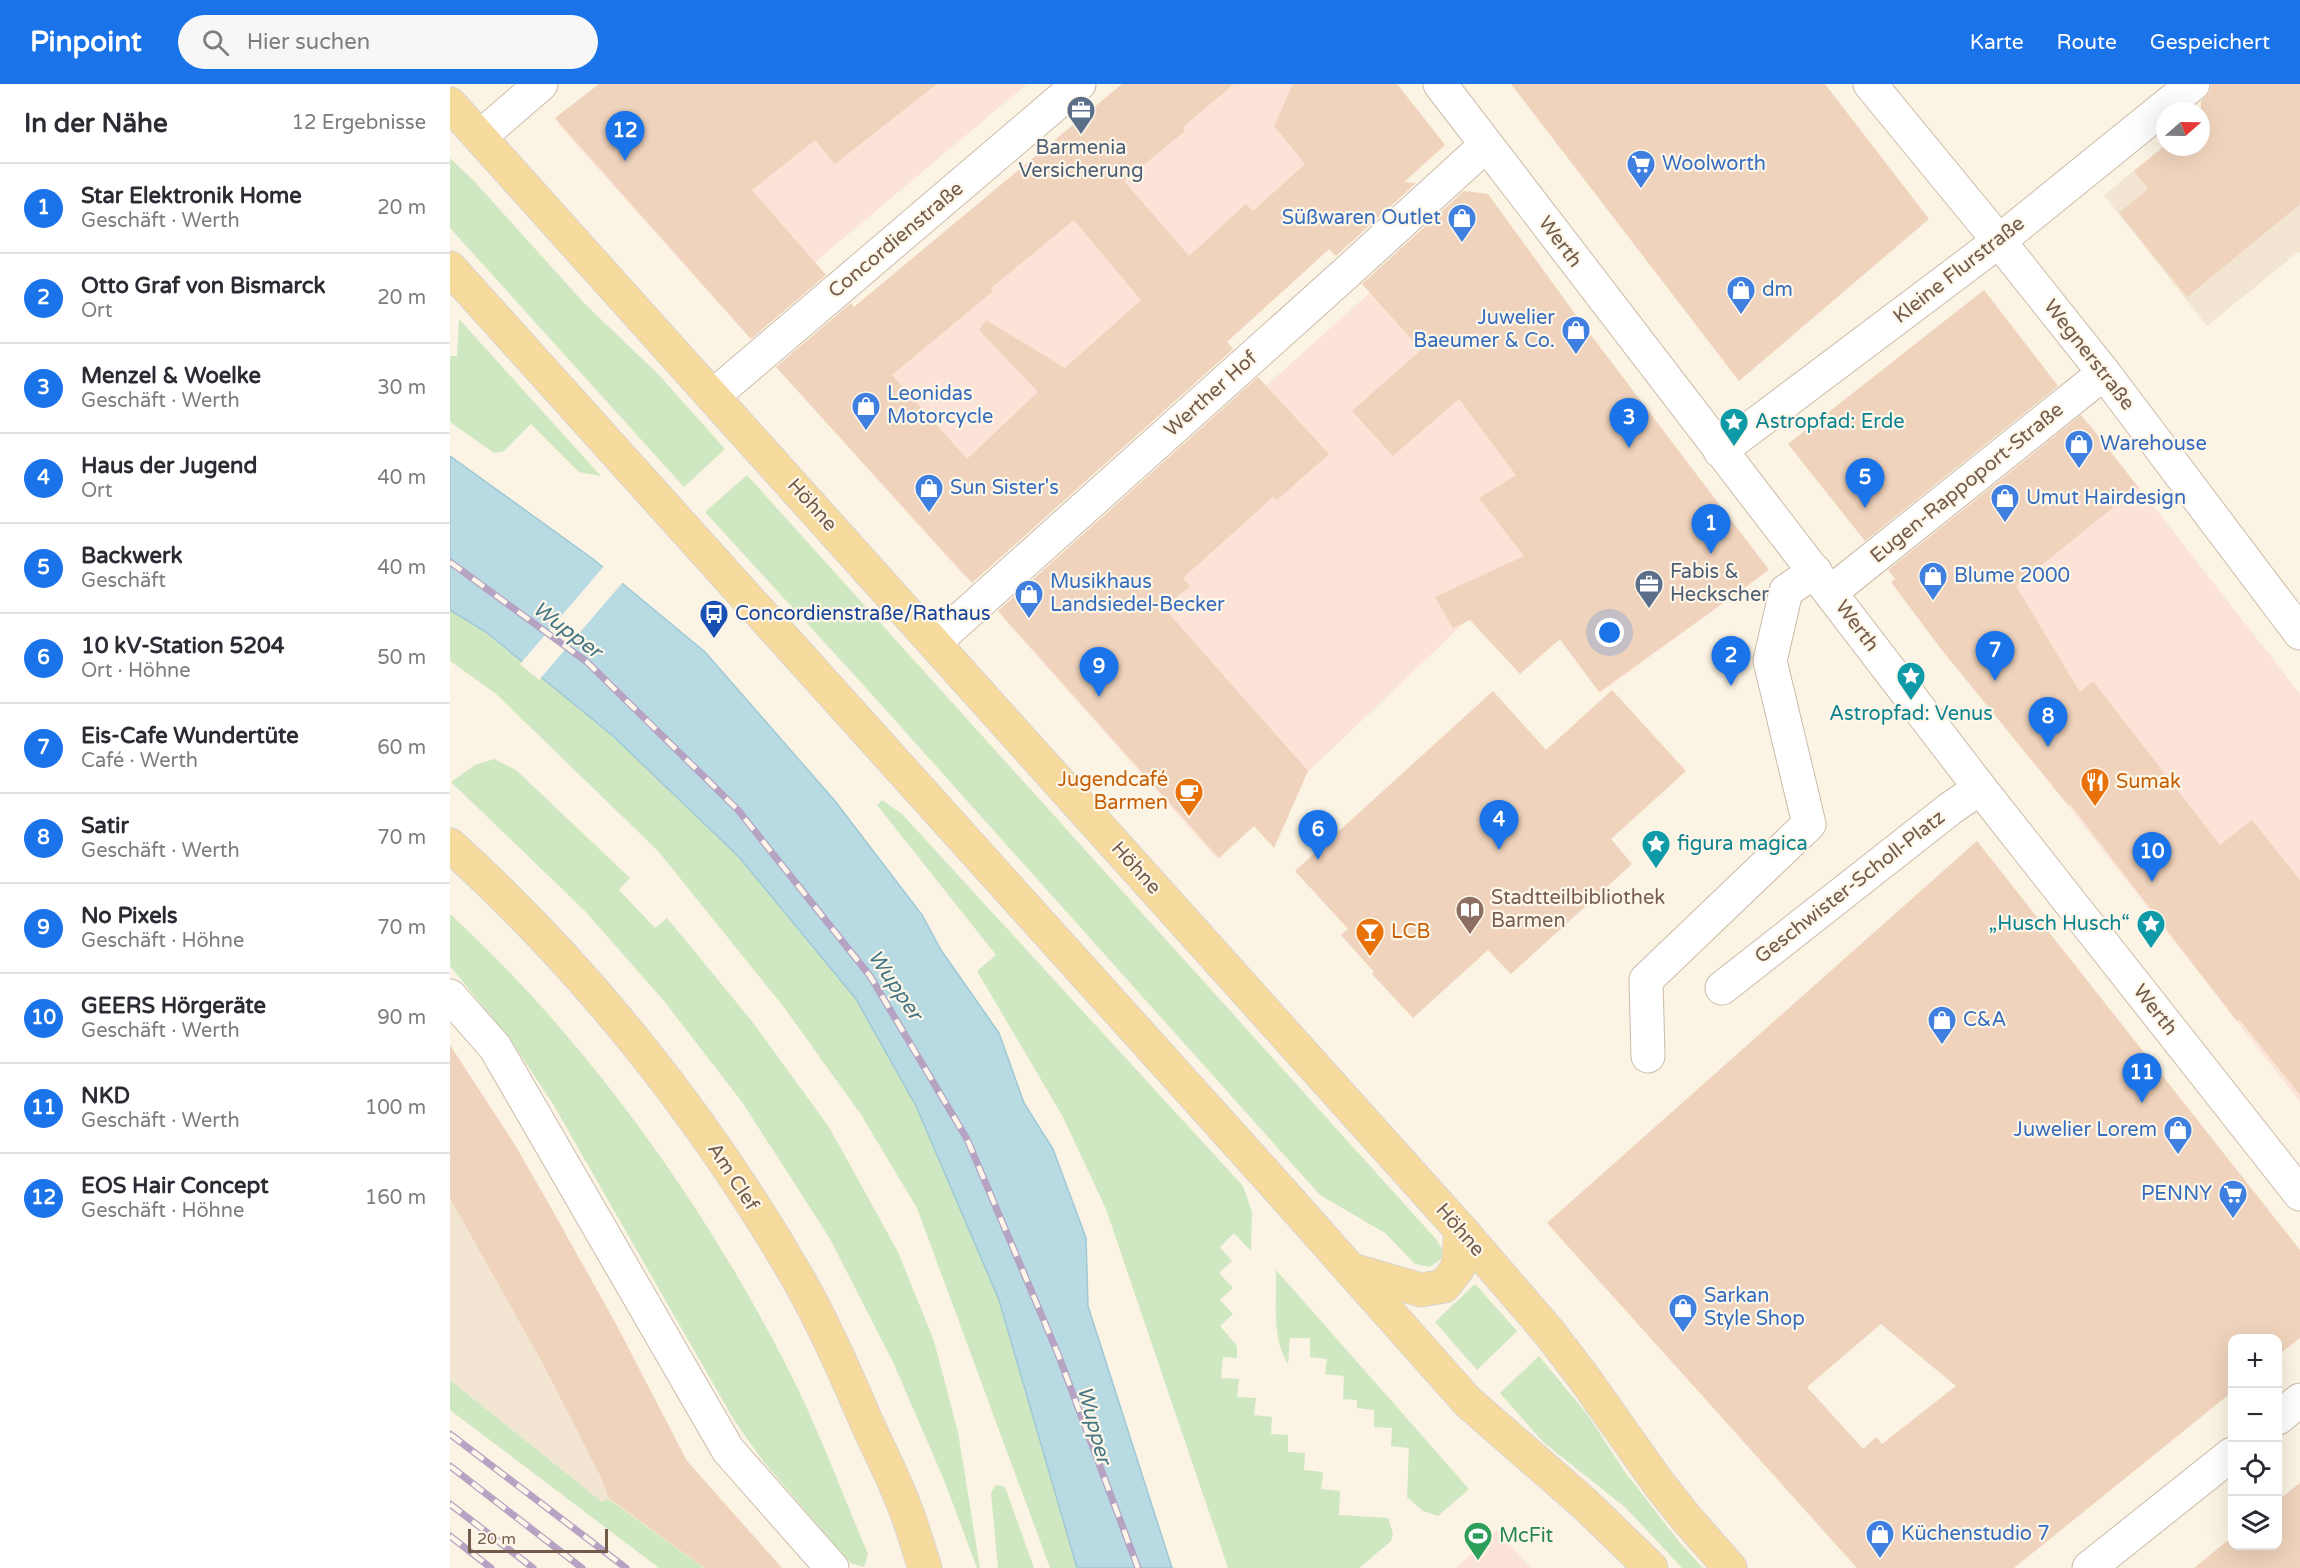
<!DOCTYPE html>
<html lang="de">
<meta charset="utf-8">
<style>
body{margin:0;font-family:"Varela Round",sans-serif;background:#f7f7f7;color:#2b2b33}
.controls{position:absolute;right:18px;bottom:18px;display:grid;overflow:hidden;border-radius:12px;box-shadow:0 6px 24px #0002}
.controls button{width:54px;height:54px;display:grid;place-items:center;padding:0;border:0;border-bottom:2px solid #e1e1e2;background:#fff;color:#2b2b33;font:30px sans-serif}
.compass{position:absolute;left:1706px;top:18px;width:54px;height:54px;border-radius:50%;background:#fff;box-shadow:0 6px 24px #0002;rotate:70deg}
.scale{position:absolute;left:18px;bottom:15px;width:140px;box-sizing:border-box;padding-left:6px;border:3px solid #725b4a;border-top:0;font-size:16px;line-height:21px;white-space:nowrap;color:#725b4a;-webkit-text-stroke:4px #fef7e9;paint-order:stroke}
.you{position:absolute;left:1160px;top:549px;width:21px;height:21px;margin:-15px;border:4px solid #fff;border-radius:50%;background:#1a73e8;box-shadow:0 0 0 9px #1a73e833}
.badge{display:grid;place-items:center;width:39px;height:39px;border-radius:50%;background:#1a73e8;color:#fff;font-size:20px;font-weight:700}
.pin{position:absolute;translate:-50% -50px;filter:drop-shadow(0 2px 3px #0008)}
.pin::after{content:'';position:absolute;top:32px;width:21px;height:18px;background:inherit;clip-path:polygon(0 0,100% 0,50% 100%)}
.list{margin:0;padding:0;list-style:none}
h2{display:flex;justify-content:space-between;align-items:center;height:78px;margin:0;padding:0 24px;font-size:26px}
h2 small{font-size:20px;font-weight:400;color:#7c7c81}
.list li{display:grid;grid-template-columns:39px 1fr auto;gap:18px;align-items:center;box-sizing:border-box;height:90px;padding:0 24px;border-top:2px solid #e1e1e2}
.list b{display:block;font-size:22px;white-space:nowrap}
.list p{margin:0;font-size:20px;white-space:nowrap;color:#7c7c81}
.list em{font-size:20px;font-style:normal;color:#7c7c81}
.icon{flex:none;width:33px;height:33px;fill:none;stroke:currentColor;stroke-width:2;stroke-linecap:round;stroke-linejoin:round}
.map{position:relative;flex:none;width:1850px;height:1484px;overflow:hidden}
header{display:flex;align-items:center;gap:36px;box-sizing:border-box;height:84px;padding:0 30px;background:#1a73e8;color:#fff}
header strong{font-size:28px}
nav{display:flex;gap:33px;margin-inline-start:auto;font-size:21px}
.search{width:420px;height:54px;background:#f7f7f7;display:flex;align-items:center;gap:15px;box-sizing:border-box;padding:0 21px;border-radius:33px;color:#7c7c81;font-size:22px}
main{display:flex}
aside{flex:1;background:#fff}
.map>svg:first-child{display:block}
.residential{fill:#f2e5d2}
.commercial{fill:#fbe4d7}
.green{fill:#cfe8c2}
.water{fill:#b8dae3;stroke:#9fc9d5;stroke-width:1.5}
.pier{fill:#fbf3e3}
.building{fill:#efd3bc;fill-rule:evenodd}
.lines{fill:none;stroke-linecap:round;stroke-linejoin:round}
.minor-casing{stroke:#cba;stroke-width:35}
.major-casing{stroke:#dad4d0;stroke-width:35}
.minor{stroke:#fff;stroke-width:33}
.major{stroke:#f7db9e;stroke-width:33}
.rail-casing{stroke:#b6a2c3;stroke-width:7}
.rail{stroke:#fef7e9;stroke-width:4.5;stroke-dasharray:14;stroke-linecap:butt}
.labels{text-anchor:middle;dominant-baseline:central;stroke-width:4.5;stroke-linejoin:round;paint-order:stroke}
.service-label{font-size:20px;fill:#4e5e75;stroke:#fef7e9}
.shop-label{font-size:20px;fill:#366cbe;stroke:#fef7e9;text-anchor:start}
.street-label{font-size:20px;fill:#725b4a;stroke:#fef7e9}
.culture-label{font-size:20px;fill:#0d838f;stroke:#fef7e9;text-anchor:start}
.transit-label{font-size:20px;fill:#164399;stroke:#fef7e9;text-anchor:start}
.food-label{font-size:20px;fill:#c56008;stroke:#fef7e9;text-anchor:start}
.education-label{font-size:20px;fill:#785e54;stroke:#fef7e9;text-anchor:start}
.leisure-label{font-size:20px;fill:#27864d;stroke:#fef7e9;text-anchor:start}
.water-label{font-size:21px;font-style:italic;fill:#457684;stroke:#fef7e9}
</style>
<header>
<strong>Pinpoint</strong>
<div class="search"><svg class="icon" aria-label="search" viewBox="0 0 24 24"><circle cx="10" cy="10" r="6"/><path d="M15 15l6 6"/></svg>Hier suchen</div>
<nav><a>Karte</a><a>Route</a><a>Gespeichert</a></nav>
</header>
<main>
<aside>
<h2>In der Nähe<small>12 Ergebnisse</small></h2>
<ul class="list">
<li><span class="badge">1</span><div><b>Star Elektronik Home</b><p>Geschäft · Werth</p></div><em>20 m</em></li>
<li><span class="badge">2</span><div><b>Otto Graf von Bismarck</b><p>Ort</p></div><em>20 m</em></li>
<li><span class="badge">3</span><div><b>Menzel &amp; Woelke</b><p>Geschäft · Werth</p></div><em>30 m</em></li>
<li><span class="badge">4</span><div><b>Haus der Jugend</b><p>Ort</p></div><em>40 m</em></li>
<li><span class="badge">5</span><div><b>Backwerk</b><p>Geschäft</p></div><em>40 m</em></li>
<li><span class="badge">6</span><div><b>10 kV-Station 5204</b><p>Ort · Höhne</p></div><em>50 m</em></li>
<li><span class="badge">7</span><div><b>Eis-Cafe Wundertüte</b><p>Café · Werth</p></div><em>60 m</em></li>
<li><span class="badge">8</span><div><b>Satir</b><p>Geschäft · Werth</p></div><em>70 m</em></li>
<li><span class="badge">9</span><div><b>No Pixels</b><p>Geschäft · Höhne</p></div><em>70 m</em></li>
<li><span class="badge">10</span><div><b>GEERS Hörgeräte</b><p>Geschäft · Werth</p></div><em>90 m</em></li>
<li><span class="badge">11</span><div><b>NKD</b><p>Geschäft · Werth</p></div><em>100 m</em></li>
<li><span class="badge">12</span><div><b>EOS Hair Concept</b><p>Geschäft · Höhne</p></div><em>160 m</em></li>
</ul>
</aside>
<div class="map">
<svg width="1850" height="1484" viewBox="0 0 1850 1484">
<rect width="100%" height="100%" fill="#fbf3e3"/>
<g class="residential">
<path d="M1850,0V169L1848,168L1757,242L1654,111L1715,61V63H1751Z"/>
<path d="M0,1008L237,1377L331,1484H254L158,1416L152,1418L0,1296Z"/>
</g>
<g class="commercial">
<path d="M153,0H577L289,242L108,40Z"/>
<path d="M672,0H947L995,61L515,493L329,286Z"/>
<path d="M1031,109L1319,486L1150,609L1077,512L1017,536L767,775L555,536Z"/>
<path d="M1638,338L1850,610V1018L1443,498Z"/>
<path d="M1047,1446L1081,1484H1006Z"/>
</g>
<g class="green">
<path d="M0,74L24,97L134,219L209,291L275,365L234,403L0,144Z"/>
<path d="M9,235L151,392L129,388L81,340L54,367L44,369L0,338V272H7Z"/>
<path d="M297,391L985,1154L993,1166L991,1175L980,1183L965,1180L935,1149L870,1111L417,605L255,428Z"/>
<path d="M0,526L36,548L163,652L289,773L406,915L466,1022L549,1216L627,1484H600L467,1124L412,1032L333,922L208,767L45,609L0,577Z"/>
<path d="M44,675L66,686L180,794L169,806L205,844L217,834L301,936L379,1043L448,1168L484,1257L508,1348L530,1484H527L494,1396L443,1278L379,1153L292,1018L214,917L135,827L1,698L25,681Z"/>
<path d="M432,716L452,730L793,1102L802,1128L801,1167L784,1149L770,1163L782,1177L769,1189L783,1204L770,1216L783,1230L770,1242L787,1262V1274L773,1273L771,1294L789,1295L787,1313L806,1314L804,1331L822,1333L821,1350L838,1351V1368L855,1369L854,1386L873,1388L871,1405L890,1407L889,1431L938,1434L943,1449L941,1457L909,1484H778L656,1125L613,1033L527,887L546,871L427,721Z"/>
<path d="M0,830C140,958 266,1136 349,1307C374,1360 395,1416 418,1470L414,1483L400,1479L313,1377L284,1336L103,1020L62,958L0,882Z"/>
<path d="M826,1186L1019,1405L988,1432L973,1427L957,1413L959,1364L941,1362L942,1344L924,1343V1326L907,1324V1316L893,1315L894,1292L875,1290L877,1275L860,1273V1254H840L838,1280C821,1253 827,1217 826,1186Z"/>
<path d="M1025,1200L1067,1247L1027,1286L985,1238Z"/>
<path d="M1089,1272L1137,1330L1175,1388L1231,1460L1253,1484H1232L1176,1424L1093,1358L1050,1309Z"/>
<path d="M0,1296L152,1418L158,1415L254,1484H209L0,1326Z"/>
<path d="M546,1401L555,1403L584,1484H548L541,1409Z"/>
</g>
<path class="water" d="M0,372L143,475L255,568L385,717L472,831L491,866L549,949L574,1019L603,1065L636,1154L638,1222L722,1484H627L549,1216L466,1022L406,915L289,773L163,652L36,548L0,526Z"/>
<path class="pier" d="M155,481L174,497L89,596L70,580Z"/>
<g class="building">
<path d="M149,0H487L385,80L365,56L302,106L376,191L301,255L105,34Z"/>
<path d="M672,0H784L733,43L735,47L674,97L739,172L796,120L803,127L855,80L824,42L843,0H947L995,61L954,98L966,99L886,172L879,165L854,188L777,258L783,265L522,499L326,283L401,219L404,223ZM624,136L691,216L615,284L536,236L529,246L588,308L517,375L442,291L543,207L541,204Z"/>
<path d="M1061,0H1375L1479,135L1289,297Z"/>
<path d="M1761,0H1850V120L1737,213L1669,129L1698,105L1684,87L1715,62L1751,63V18L1760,7Z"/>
<path d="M1014,107L1038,110L1131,238L1319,486L1149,608L1110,555L1070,590L1020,536L1003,544L985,513L1074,472L1029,414L1066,391L1009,315L943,372L902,327L971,266L912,200Z"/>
<path d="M1534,206L1608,302L1415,457L1338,360Z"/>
<path d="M808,293L879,370L827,416L823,413L733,494L740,502L714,524L858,687L824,764L804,742L769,774L548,527Z"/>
<path d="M1631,331L1688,403L1566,502L1630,608L1643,597L1770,761L1802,736L1850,796V1011L1789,935L1787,937L1620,720L1618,721L1491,565L1441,498L1445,495L1438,486Z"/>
<path d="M1162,606L1236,687L1161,755L1182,780L1061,890L1038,866L963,934L922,890L924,888L891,851L898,845L845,787L1043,607L1096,666Z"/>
<path d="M1527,757L1850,1166V1254L1827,1272V1254H1782V1308L1564,1484H1407L1097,1139ZM1431,1240L1506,1302L1432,1360L1426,1353L1413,1365L1357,1303Z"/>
<path d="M0,961L65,1061L100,1122L166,1240L237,1377L332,1484H255L159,1414L150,1391L92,1278L0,1114Z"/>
<path d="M1850,1399V1484H1744L1782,1453V1461H1827V1417Z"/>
</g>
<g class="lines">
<g class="minor-casing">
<g id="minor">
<path d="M990,0L1530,704L1850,1110"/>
<path d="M1420,0L1549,157L1654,289L1850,549"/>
<path d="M30,53L91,0"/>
<path d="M263,312L629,0"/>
<path d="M1270,367L1549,157L1743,0"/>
<path d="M1381,508L1654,289"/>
<path d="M485,558L895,190L1036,61"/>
<path d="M1272,904L1501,724L1530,704"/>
<path d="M0,912L45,963L278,1366L382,1484"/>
<path d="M1198,972L1196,896L1359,740L1320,577L1336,507L1365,487"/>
<path d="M1828,1334L1850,1316"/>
<path d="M1639,1484L1782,1370"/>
</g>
</g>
<g class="major-casing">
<g id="major">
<path d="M0,20L1011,1146L1098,1247L1134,1294L1209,1400L1236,1434L1280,1484"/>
<path d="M0,184L820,1095L1018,1318L1135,1420L1201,1484"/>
<path d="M0,761C138,886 257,1036 350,1198C375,1242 396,1290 416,1337C429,1366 444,1394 455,1424C463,1443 468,1464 475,1484"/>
<path d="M902,1186L971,1206L994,1202L1008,1184L1011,1146"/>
</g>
</g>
<use href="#minor" class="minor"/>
<use href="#major" class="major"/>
<g class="rail-casing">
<g id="rail">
<path d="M0,478L137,578L288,726L420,892L517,1055L608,1270L688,1484"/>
<path d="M0,1350L176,1484"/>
<path d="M0,1382L132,1484"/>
<path d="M0,1420L83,1484"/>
<path d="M0,1452L41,1484"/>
</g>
</g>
<use href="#rail" class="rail"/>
</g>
<defs>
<g id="office-pin" transform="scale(1.5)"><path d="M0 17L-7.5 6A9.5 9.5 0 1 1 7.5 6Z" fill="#5c6f8a" stroke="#fef7e9"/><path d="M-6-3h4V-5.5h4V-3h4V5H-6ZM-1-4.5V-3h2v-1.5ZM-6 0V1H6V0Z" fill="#fff"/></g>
<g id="supermarket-pin" transform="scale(1.5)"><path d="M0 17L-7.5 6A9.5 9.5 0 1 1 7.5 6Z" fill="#3f7fe0" stroke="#fef7e9"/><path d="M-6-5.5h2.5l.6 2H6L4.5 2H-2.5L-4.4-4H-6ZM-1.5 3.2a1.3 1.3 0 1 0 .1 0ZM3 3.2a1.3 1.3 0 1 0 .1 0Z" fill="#fff"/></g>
<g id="shop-pin" transform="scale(1.5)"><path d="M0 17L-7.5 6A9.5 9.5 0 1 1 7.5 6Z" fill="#3f7fe0" stroke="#fef7e9"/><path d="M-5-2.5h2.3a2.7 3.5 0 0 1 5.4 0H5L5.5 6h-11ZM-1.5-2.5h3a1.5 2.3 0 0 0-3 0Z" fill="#fff"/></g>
<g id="sight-pin" transform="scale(1.5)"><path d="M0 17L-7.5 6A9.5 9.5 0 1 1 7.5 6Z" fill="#0f9aa8" stroke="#fef7e9"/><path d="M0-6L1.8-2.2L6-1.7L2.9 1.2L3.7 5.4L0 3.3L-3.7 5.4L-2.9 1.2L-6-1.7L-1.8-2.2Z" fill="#fff"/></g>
<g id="bus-pin" transform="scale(1.5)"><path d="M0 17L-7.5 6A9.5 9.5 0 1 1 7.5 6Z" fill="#1a4fb4" stroke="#fef7e9"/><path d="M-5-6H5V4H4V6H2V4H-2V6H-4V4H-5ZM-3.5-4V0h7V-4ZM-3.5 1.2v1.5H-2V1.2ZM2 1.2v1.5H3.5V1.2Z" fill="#fff"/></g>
<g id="restaurant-pin" transform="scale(1.5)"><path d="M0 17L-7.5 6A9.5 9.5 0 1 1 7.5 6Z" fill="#e8710a" stroke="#fef7e9"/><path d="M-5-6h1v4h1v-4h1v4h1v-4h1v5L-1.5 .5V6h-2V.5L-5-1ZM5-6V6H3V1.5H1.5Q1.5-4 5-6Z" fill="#fff"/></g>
<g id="cafe-pin" transform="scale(1.5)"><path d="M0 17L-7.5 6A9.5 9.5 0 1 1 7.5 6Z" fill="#e8710a" stroke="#fef7e9"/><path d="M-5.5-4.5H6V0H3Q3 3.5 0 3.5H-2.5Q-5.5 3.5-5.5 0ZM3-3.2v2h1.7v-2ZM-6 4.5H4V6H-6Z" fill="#fff"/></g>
<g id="library-pin" transform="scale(1.5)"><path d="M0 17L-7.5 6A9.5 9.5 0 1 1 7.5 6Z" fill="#8d6e63" stroke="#fef7e9"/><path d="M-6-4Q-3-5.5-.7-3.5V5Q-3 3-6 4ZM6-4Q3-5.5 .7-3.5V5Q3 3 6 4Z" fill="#fff"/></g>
<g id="bar-pin" transform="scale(1.5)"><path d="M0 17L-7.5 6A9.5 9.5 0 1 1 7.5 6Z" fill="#e8710a" stroke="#fef7e9"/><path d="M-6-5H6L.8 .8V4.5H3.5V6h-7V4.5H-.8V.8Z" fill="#fff"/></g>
<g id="stadium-pin" transform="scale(1.5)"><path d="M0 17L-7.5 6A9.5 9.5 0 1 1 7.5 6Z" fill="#2e9e5b" stroke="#fef7e9"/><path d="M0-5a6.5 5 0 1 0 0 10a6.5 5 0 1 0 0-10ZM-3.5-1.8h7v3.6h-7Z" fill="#fff"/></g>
</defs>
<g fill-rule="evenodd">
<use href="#office-pin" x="631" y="26"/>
<use href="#supermarket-pin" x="1191" y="80"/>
<use href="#shop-pin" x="1012" y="134"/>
<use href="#shop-pin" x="1291" y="206"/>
<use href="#shop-pin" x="1126" y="246"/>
<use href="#shop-pin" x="416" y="322"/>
<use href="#sight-pin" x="1284" y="338"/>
<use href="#shop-pin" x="1629" y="360"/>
<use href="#shop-pin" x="479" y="404"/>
<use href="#shop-pin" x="1555" y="414"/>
<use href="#shop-pin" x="1483" y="492"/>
<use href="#office-pin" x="1199" y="500"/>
<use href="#shop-pin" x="579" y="510"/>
<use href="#bus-pin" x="264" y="530"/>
<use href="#sight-pin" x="1461" y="592"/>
<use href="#restaurant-pin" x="1645" y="698"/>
<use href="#cafe-pin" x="739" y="708"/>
<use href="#sight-pin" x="1206" y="760"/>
<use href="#library-pin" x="1020" y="826"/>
<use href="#sight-pin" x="1701" y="840"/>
<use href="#bar-pin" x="920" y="848"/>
<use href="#shop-pin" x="1492" y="936"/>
<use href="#shop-pin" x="1728" y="1046"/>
<use href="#supermarket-pin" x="1783" y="1110"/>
<use href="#shop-pin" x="1233" y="1224"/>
<use href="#shop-pin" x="1430" y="1450"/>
<use href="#stadium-pin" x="1028" y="1452"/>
</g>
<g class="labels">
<g class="service-label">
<text x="631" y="64">Barmenia<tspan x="631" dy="23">Versicherung</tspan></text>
<text x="1220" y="488" text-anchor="start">Fabis &amp;<tspan x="1220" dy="23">Heckscher</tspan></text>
</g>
<g class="shop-label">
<text x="1212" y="80">Woolworth</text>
<text x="991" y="134" text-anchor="end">Süßwaren Outlet</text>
<text x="1312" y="206">dm</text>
<text x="1105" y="234" text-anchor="end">Juwelier<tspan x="1105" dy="23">Baeumer &amp; Co.</tspan></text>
<text x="437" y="310">Leonidas<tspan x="437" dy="23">Motorcycle</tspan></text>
<text x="1650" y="360">Warehouse</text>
<text x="500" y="404">Sun Sister's</text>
<text x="1576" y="414">Umut Hairdesign</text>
<text x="1504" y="492">Blume 2000</text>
<text x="600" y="498">Musikhaus<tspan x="600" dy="23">Landsiedel-Becker</tspan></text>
<text x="1513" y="936">C&amp;A</text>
<text x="1707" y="1046" text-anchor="end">Juwelier Lorem</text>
<text x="1762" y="1110" text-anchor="end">PENNY</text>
<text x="1254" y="1212">Sarkan<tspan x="1254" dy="23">Style Shop</tspan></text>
<text x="1451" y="1450">Küchenstudio 7</text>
</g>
<g class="street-label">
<text transform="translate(446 156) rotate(-40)">Concordienstraße</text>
<text transform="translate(1110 158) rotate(53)">Werth</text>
<text transform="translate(1509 186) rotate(-38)">Kleine Flurstraße</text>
<text transform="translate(1639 271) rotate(52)">Wegnerstraße</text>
<text transform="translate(761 310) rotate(-42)">Werther Hof</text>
<text transform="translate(1517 399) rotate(-39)">Eugen-Rappoport-Straße</text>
<text transform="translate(362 421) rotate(48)">Höhne</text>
<text transform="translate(1407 542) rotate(53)">Werth</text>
<text transform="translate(686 784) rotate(48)">Höhne</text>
<text transform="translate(1400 803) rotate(-38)">Geschwister-Scholl-Platz</text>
<text transform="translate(1705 926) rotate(52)">Werth</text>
<text transform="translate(283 1093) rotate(57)">Am Clef</text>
<text transform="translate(1010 1146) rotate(49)">Höhne</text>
</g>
<g class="culture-label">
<text x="1305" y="338">Astropfad: Erde</text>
<text x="1461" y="630" text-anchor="middle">Astropfad: Venus</text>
<text x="1227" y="760">figura magica</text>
<text x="1680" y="840" text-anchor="end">„Husch Husch“</text>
</g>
<g class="transit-label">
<text x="285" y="530">Concordienstraße/Rathaus</text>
</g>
<g class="food-label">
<text x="718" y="696" text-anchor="end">Jugendcafé<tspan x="718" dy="23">Barmen</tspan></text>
<text x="1666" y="698">Sumak</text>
<text x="941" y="848">LCB</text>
</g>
<g class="education-label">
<text x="1041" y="814">Stadtteilbibliothek<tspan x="1041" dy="23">Barmen</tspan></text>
</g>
<g class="leisure-label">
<text x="1049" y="1452">McFit</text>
</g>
<g class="water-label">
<text transform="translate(117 546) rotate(37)">Wupper</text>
<text transform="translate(445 901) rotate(56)">Wupper</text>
<text transform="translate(644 1341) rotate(75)">Wupper</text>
</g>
</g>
</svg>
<div class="controls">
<button>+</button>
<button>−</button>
<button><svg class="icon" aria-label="locate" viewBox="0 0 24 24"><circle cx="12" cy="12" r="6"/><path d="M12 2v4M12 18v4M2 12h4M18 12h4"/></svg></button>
<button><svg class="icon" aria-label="layers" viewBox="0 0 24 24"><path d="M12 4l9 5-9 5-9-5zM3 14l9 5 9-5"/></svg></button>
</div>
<svg class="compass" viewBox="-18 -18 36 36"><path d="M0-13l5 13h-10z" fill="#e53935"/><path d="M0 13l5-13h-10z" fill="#7c7c81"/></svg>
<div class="scale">20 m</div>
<div class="you"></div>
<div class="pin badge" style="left:1261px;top:470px">1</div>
<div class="pin badge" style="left:1281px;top:602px">2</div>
<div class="pin badge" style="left:1179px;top:364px">3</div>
<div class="pin badge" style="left:1049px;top:766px">4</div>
<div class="pin badge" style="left:1415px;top:424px">5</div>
<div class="pin badge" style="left:868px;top:776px">6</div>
<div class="pin badge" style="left:1545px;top:597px">7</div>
<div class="pin badge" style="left:1598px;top:663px">8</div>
<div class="pin badge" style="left:649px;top:613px">9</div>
<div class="pin badge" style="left:1702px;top:798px">10</div>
<div class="pin badge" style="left:1692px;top:1019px">11</div>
<div class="pin badge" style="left:175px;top:77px">12</div>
</div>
</main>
